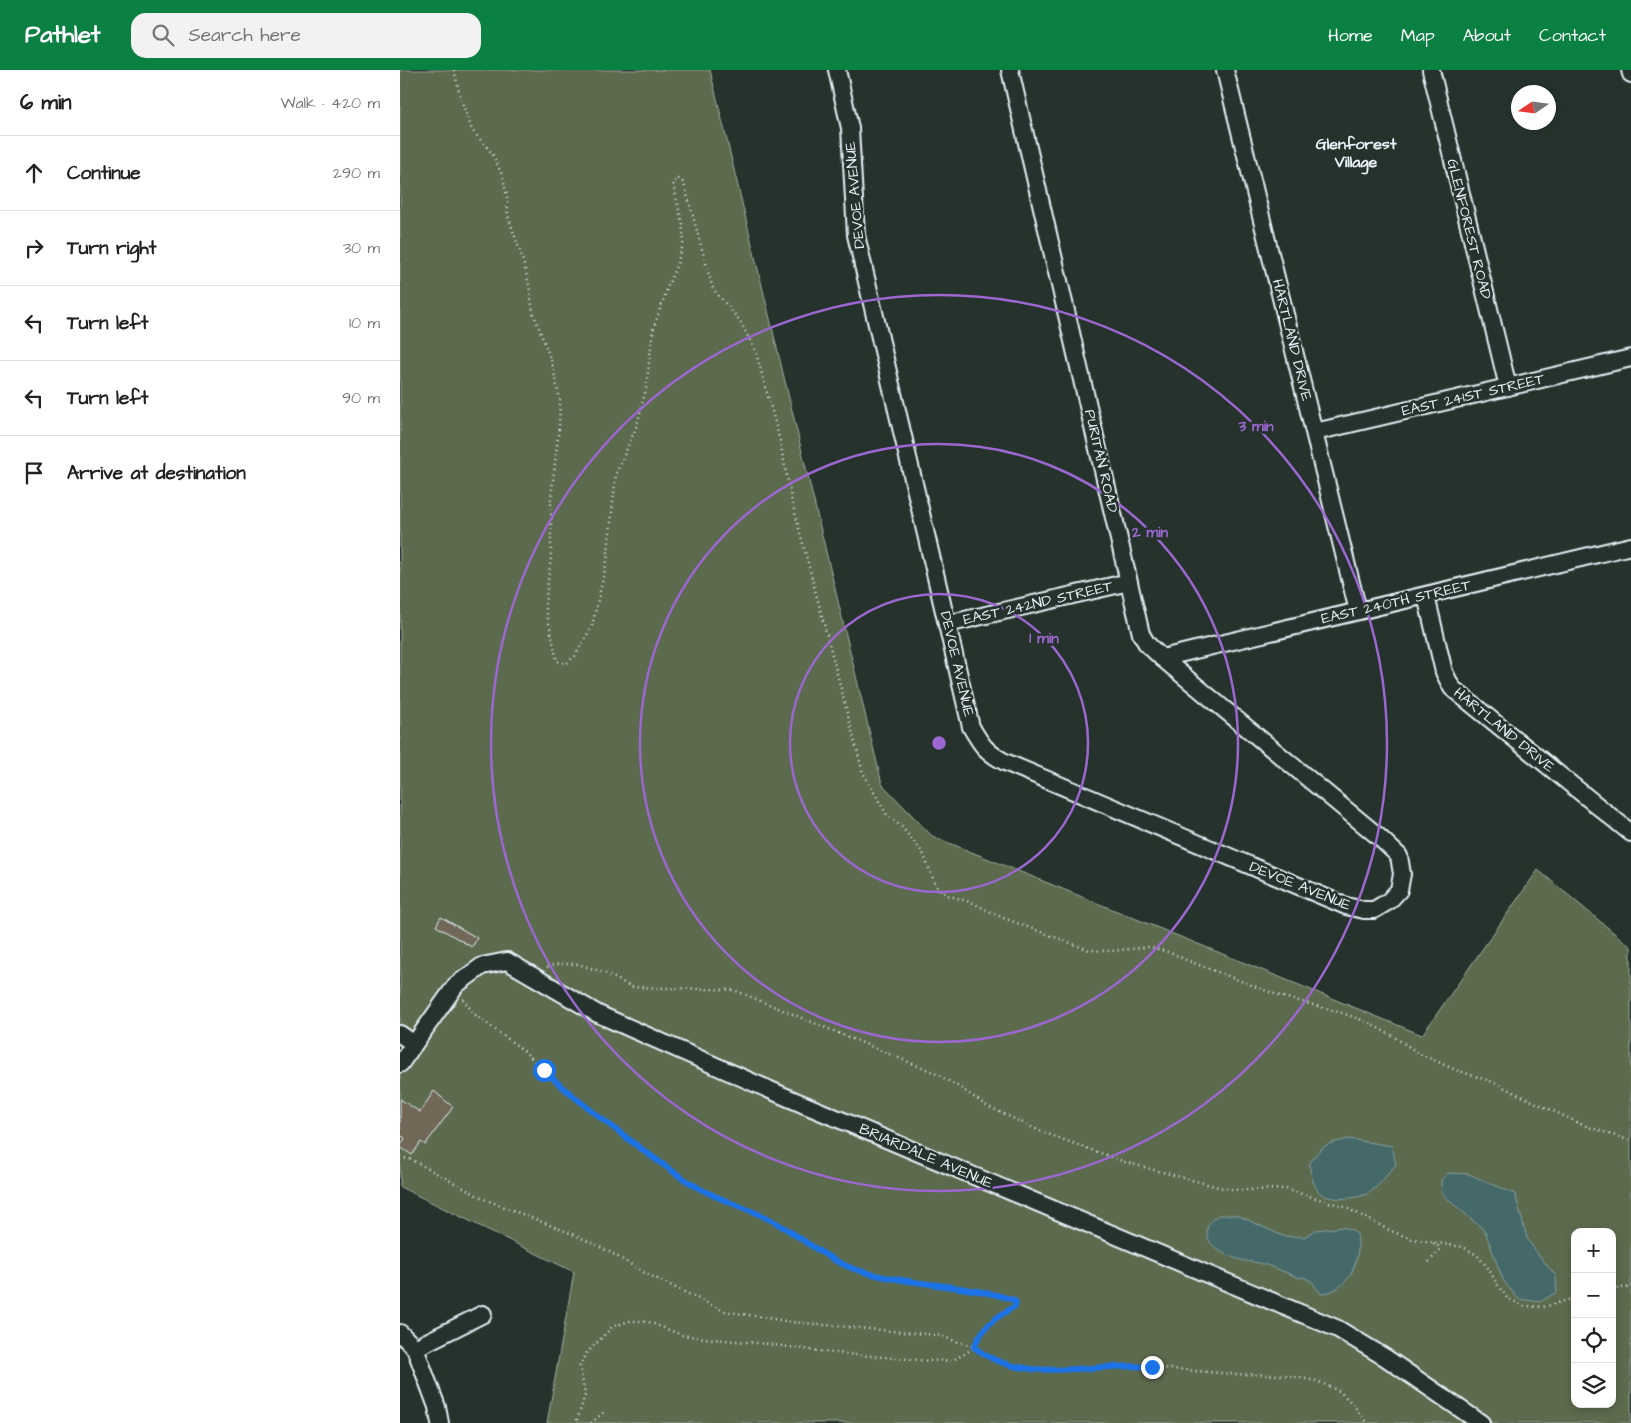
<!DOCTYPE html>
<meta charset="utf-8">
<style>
body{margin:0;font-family:"Architects Daughter",sans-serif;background:#f2f2f2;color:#222}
.controls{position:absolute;right:15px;bottom:15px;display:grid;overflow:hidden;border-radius:10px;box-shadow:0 2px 8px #0003}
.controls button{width:45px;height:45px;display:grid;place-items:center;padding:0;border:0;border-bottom:1px solid #e0e0e0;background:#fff;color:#222;font:25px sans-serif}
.compass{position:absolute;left:1111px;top:15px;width:45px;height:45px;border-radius:50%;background:#fff;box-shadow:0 2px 8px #0003;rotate:257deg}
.stop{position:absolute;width:15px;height:15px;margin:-11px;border:4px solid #1a73e8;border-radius:50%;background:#fff}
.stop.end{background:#1a73e8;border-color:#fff;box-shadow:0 1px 5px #0008}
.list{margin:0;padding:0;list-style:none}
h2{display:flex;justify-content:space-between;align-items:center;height:65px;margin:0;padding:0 20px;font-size:21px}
h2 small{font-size:16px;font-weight:400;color:#767676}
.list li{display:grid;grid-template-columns:32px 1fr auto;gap:15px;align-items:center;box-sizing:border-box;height:75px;padding:0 20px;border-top:1px solid #e0e0e0}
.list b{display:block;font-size:19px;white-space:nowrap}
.list em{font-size:16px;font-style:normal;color:#767676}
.icon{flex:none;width:28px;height:28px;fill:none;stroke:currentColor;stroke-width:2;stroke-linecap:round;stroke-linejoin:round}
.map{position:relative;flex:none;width:1231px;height:1353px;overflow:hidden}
header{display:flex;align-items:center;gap:30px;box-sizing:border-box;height:70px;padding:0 25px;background:#0b8043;color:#fff}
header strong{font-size:24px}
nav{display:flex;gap:28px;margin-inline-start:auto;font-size:18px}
.search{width:350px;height:45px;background:#f2f2f2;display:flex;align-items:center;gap:12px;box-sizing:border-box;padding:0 18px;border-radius:15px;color:#767676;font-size:19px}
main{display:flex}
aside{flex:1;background:#fff}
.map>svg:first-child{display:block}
.green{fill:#5c6b4d;stroke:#a2aea2;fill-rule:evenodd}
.water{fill:#446968;stroke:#869fa2}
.building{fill:#716859;stroke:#e8f1f8}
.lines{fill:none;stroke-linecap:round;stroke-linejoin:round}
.minor-casing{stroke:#e8f1f8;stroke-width:20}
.path{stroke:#e8f1f8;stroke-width:2.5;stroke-dasharray:1 4;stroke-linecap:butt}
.minor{stroke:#26332d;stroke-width:16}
.route{stroke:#1a73e8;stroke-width:6}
.ring{fill:none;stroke:#9c67d0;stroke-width:2.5}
.labels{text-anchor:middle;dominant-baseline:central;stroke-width:5;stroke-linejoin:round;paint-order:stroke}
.street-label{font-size:15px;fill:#e8f1f8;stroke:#26332d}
.neighbourhood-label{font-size:16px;font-weight:bold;fill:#e8f1f8;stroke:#26332d}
.centre{fill:#9c67d0;stroke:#26332d;stroke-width:2.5}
.ring-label{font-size:15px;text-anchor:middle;font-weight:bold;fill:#9c67d0;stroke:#26332d;stroke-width:5;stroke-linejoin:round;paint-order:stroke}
</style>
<header>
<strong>Pathlet</strong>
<div class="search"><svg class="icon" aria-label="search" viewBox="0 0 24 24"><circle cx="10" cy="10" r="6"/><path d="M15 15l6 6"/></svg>Search here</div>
<nav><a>Home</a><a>Map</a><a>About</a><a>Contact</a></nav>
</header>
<main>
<aside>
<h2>6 min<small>Walk · 420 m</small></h2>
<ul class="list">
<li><svg class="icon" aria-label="ahead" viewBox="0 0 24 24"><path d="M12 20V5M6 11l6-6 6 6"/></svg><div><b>Continue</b></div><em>290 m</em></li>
<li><svg class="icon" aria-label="right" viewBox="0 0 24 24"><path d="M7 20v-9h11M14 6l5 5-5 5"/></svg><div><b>Turn right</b></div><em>30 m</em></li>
<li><svg class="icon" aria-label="left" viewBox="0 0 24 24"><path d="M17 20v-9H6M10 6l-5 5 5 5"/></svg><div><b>Turn left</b></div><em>10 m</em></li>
<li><svg class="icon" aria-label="left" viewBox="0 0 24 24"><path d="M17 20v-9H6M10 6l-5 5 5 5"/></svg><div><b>Turn left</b></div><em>90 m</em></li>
<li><svg class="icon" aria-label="arrive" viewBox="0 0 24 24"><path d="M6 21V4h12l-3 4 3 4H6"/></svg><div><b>Arrive at destination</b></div></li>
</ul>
</aside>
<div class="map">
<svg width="1231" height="1353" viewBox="0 0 1231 1353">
<rect width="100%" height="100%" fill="#26332d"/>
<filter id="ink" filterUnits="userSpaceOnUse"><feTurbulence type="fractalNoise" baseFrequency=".02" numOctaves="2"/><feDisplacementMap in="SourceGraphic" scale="10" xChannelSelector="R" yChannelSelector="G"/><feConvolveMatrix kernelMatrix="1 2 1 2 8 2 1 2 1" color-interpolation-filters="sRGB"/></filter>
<g filter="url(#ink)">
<path class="green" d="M0,0H310L482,714L532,766L1022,965L1138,800L1231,877V1353H147L174,1202L0,1117ZM1175,1162H1212V1334H1175Z"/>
<g class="water">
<path d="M949,1069L992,1076L996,1095C988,1103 981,1114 972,1121C962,1129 930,1132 920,1123C913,1117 911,1103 909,1095C921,1074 927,1074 949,1069Z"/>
<path d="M1048,1103L1069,1104L1115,1124L1127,1168L1137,1183L1156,1206L1157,1222L1140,1232L1118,1229L1103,1210L1085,1161L1042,1124L1041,1110Z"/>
<path d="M819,1145H837L883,1166L904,1167L916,1160L943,1157L952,1160L957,1164C961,1184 954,1209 936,1219C931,1222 926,1223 921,1224L911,1211L903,1207L900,1208C887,1203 873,1197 860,1193C855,1192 850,1192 845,1191C830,1187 808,1180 807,1162C807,1153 812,1149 819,1145Z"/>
</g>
<g class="building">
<path d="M41,847L77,868L72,877L36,856Z"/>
<path d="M34,1021L53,1037L25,1075L21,1072L12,1085L0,1077L5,1068L0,1065V1029L20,1042Z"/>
</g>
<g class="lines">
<g class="minor-casing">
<g id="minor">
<path d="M437,0L450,58L456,165L571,657C582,676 586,682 605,692L946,836L964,840H974L989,831L999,820L1002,804L999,786L979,767L762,588L747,574L741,564L610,0"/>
<path d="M825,0L958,541"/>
<path d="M1031,0L1108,317"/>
<path d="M1230,0L1231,4"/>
<path d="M915,362L1231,288"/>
<path d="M1026,526L1044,602L1052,618L1231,763"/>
<path d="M547,554L729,512"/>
<path d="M762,588L1231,476"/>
<path d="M0,964L14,974"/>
<path d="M0,994L56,915L82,896L107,891L198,944L386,1027L938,1259L986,1288L1081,1353"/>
<path d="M0,1263L15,1278L37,1337L40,1353"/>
<path d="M15,1278L83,1244"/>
</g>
</g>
<g class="path">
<path d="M54,0L61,29L72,60L92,83L103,107L107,127L108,146L122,187L129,215L133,242L152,293L160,330L159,358L151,428V488L145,534L157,591L166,594L175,586L192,556L207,491L216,404L237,355L246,319L253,260L268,216L278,191L284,171L282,153L273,113L278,108L282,111L285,117L313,219L340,251L356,282L380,371L391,428L463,703L487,745L501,756L523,783L536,816L547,825L573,833L601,847L689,880L711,881L749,877L772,883L786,890L880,926L939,942L965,951L991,965L1020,984L1056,1000L1090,1011L1183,1055L1231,1071"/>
<path d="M147,897L159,894H178L203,902L232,917L334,920L533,1002L559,1017L587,1036L642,1062L725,1092L818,1117L839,1120L885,1119L943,1136L991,1161L1012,1169L1063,1177L1077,1185L1088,1198L1097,1214L1107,1228L1124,1236L1143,1237L1175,1228"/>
<path d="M63,929L74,944L124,981L162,1018L246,1083L298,1117L373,1151L420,1182L453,1198L504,1211L570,1219L614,1229L615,1236L589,1253L580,1264L574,1277L566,1283L553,1290L532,1291L433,1283L368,1274L313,1269L282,1265L246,1251H229L212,1257L186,1284L180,1296L185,1325L176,1353"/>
<path d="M0,1087L12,1090L84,1129L175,1165L208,1181L245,1203L324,1241L392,1252L537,1265L574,1277L583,1285L595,1290L609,1294L633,1298L677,1300L723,1295L833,1304L885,1305L917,1311L939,1321L951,1332L967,1353"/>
<path d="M1029,1192L1040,1179L1037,1175L1033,1173"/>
<path d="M1212,1219L1231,1217"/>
<path d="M191,1353L205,1341"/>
</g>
<use href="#minor" class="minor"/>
</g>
</g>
<g class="lines" filter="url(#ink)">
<path class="route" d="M144,1000C165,1021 189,1039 214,1058C241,1079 267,1099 297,1117C321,1131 348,1138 373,1151C400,1166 424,1188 454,1199C506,1216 562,1213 614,1230L616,1233L615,1236C595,1248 583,1256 574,1277C622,1317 695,1291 752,1297"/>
</g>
<g class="ring">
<circle cx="539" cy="673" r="149"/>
<circle cx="539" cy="673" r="299"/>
<circle cx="539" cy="673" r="448"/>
</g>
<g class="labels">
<g class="street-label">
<text transform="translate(455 125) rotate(-95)">DEVOE AVENUE</text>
<text transform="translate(1069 159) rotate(76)">GLENFOREST ROAD</text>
<text transform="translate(892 270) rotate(76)">HARTLAND DRIVE</text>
<text transform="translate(1073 325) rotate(-13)">EAST 241ST STREET</text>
<text transform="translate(701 391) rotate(77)">PURITAN ROAD</text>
<text transform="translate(996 532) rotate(-13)">EAST 240TH STREET</text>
<text transform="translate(638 533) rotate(-13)">EAST 242ND STREET</text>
<text transform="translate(557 594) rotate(77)">DEVOE AVENUE</text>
<text transform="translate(1104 660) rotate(39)">HARTLAND DRIVE</text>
<text transform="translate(900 816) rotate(22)">DEVOE AVENUE</text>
<text transform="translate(526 1086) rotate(23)">BRIARDALE AVENUE</text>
</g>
<g class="neighbourhood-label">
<text x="956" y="74">Glenforest<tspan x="956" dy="18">Village</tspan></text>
</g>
</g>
<circle cx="539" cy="673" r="8" class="centre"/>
<g class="ring-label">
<text x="856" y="361">3 min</text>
<text x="750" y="467">2 min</text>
<text x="644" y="573">1 min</text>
</g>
</svg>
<div class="controls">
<button>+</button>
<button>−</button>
<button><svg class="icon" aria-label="locate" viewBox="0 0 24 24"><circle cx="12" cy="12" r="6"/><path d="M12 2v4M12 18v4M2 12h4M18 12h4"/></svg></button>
<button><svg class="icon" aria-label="layers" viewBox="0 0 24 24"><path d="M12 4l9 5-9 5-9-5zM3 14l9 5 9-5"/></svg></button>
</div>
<svg class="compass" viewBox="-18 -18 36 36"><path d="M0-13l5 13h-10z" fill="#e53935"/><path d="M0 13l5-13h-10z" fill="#767676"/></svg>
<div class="stop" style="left:144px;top:1000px"></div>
<div class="stop end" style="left:752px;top:1297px"></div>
</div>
</main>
